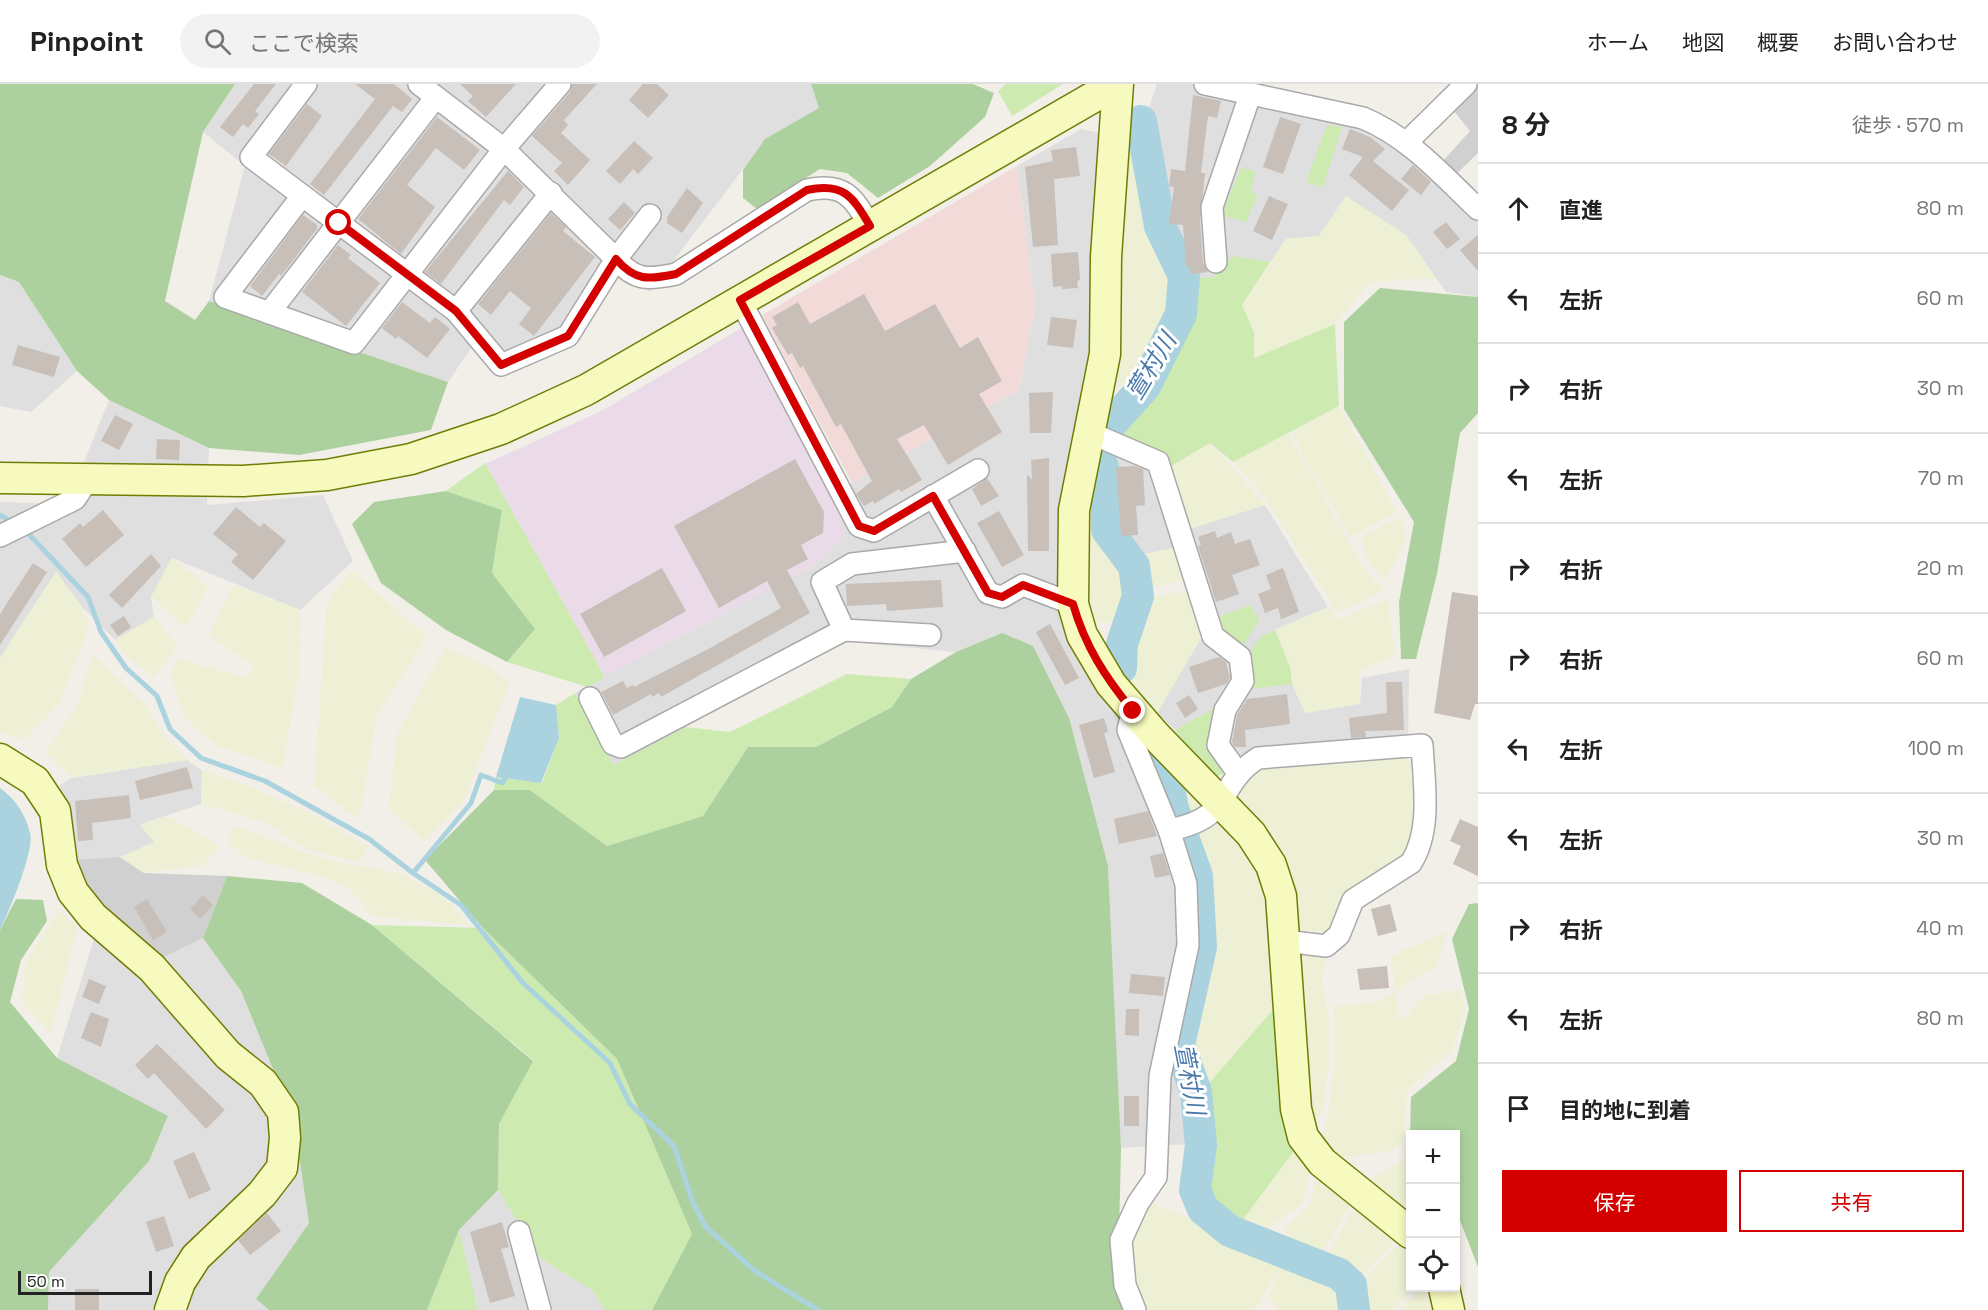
<!DOCTYPE html>
<html lang="ja">
<meta charset="utf-8">
<style>
body{margin:0;font-family:"Space Grotesk","Noto Sans JP",sans-serif;background:#f2f2f2;color:#222}
.controls{position:absolute;right:18px;bottom:18px;display:grid;overflow:hidden;border-radius:0px;box-shadow:0 3px 9px #0003}
.controls button{width:54px;height:54px;display:grid;place-items:center;padding:0;border:0;border-bottom:2px solid #e0e0e0;background:#fff;color:#222;font:30px sans-serif}
.scale{position:absolute;left:18px;bottom:15px;width:134px;box-sizing:border-box;padding-left:6px;border:3px solid #222;border-top:0;font-size:16px;line-height:21px;white-space:nowrap;color:#222;-webkit-text-stroke:4px #fff;paint-order:stroke}
.stop{position:absolute;width:18px;height:18px;margin:-14px;border:4px solid #d40000;border-radius:50%;background:#fff}
.stop.end{background:#d40000;border-color:#fff;box-shadow:0 2px 6px #0008}
.list{margin:0;padding:0;list-style:none}
h2{display:flex;justify-content:space-between;align-items:center;height:78px;margin:0;padding:0 24px;font-size:26px}
h2 small{font-size:20px;font-weight:400;color:#767676}
.list li{display:grid;grid-template-columns:39px 1fr auto;gap:18px;align-items:center;box-sizing:border-box;height:90px;padding:0 24px;border-top:2px solid #e0e0e0}
.list b{display:block;font-size:22px;white-space:nowrap}
.list em{font-size:20px;font-style:normal;color:#767676}
.actions{display:flex;gap:12px;padding:18px 24px}
.actions a{flex:1;padding:14px 0;border:2px solid #d40000;border-radius:0px;text-align:center;font-size:21px;color:#d40000}
.actions .main{background:#d40000;color:#fff}
.icon{flex:none;width:33px;height:33px;fill:none;stroke:currentColor;stroke-width:2;stroke-linecap:round;stroke-linejoin:round}
.map{position:relative;flex:none;width:1478px;height:1226px;overflow:hidden}
header{display:flex;align-items:center;gap:36px;box-sizing:border-box;height:84px;padding:0 30px;background:#fff;border-bottom:2px solid #e0e0e0}
header strong{font-size:28px}
nav{display:flex;gap:33px;margin-inline-start:auto;font-size:21px}
.search{width:420px;height:54px;background:#f2f2f2;display:flex;align-items:center;gap:15px;box-sizing:border-box;padding:0 21px;border-radius:33px;color:#767676;font-size:22px}
main{display:flex}
aside{flex:1;background:#fff}
.map>svg:first-child{display:block}
.residential{fill:#e0dfdf}
.commercial{fill:#f2dad9}
.industrial{fill:#ebdbe8}
.religious{fill:#d0d0d0}
.farmland{fill:#eef0d5}
.grass{fill:#cdebb0}
.forest{fill:#add19e}
.water{fill:#aad3df}
.lines{fill:none;stroke-linecap:round;stroke-linejoin:round}
.stream{stroke:#aad3df;stroke-width:5}
.river{stroke:#aad3df;stroke-width:32}
.building{fill:#c7bfb8}
.street-casing{stroke:#a9a9a9;stroke-width:24}
.secondary-casing{stroke:#707d05;stroke-width:33}
.street{stroke:#fff;stroke-width:21}
.secondary{stroke:#f7fabf;stroke-width:30}
.route{stroke:#d40000;stroke-width:8}
.labels{text-anchor:middle;dominant-baseline:central;stroke-width:6;stroke-linejoin:round;paint-order:stroke}
.water-label{font-size:24px;font-style:italic;fill:#4a7aab;stroke:#fff}
</style>
<header>
<strong>Pinpoint</strong>
<div class="search"><svg class="icon" aria-label="search" viewBox="0 0 24 24"><circle cx="10" cy="10" r="6"/><path d="M15 15l6 6"/></svg>ここで検索</div>
<nav><a>ホーム</a><a>地図</a><a>概要</a><a>お問い合わせ</a></nav>
</header>
<main>
<div class="map">
<svg width="1478" height="1226" viewBox="0 0 1478 1226">
<rect width="100%" height="100%" fill="#f2efe9"/>
<g class="residential">
<path d="M235,0H811L819,24L765,56L650,208L616,188L575,257L502,291L474,260L448,298L209,217L245,82L203,48Z"/>
<path d="M1157,0H1255L1252,4L1362,26L1478,132V213L1446,208L1406,151L1319,152L1286,155L1270,178L1233,173L1187,227L1188,195L1164,140L1145,36Z"/>
<path d="M1081,45L1106,50L1095,272L1062,527L1144,665L1192,795L1173,963L1192,1060L1121,1064L1108,782L1002,549L956,568L842,557L614,681L575,609L819,478L832,410L1019,306L1035,222L1017,82Z"/>
<path d="M0,191L19,198L77,287L31,328L0,322Z"/>
<path d="M109,316L209,364L207,421L323,411L353,477L300,526L172,474L151,513L154,533L115,556L83,524L56,488L0,574V418L67,420Z"/>
<path d="M1110,352L1163,375L1186,446L1265,421L1328,523L1275,546L1290,583L1360,620L1362,594L1409,585L1408,668L1229,686L1214,694L1175,646L1157,629L1201,554L1181,463L1137,471L1114,448Z"/>
<path d="M187,676L202,687L201,720L141,740L155,758L120,773L70,776L60,701L72,694Z"/>
<path d="M102,829L158,876L203,854L241,907L275,990L297,1058L309,1139L256,1215L269,1226H48L49,1188L149,1077L168,1033L57,974Z"/>
<path d="M498,1106L539,1173L593,1207L605,1226H478L459,1146Z"/>
</g>
<path class="commercial" d="M1017,82L1035,222L1019,306L852,399L762,231Z"/>
<path class="industrial" d="M743,243L832,410L845,451L819,478L605,593L485,380L603,326Z"/>
<g class="religious">
<path d="M1470,0H1478V69L1447,99L1434,87L1470,47L1449,21Z"/>
<path d="M120,773L144,789L227,792L203,854L158,876L102,829L70,776Z"/>
</g>
<g class="farmland">
<path d="M1125,55L1133,58L1156,145L1178,193L1175,225L1133,303L1112,297Z"/>
<path d="M1346,112L1406,151L1436,194L1370,198L1335,240L1254,274V248L1242,221L1286,155L1319,152Z"/>
<path d="M1339,322L1397,428L1351,453L1308,381L1292,347Z"/>
<path d="M1288,349L1365,486L1384,506L1338,529L1260,407L1233,378Z"/>
<path d="M1210,359L1265,421L1186,446L1168,384Z"/>
<path d="M1086,405L1097,409V447L1126,485L1129,508L1121,537L1093,539L1083,486Z"/>
<path d="M1402,433L1405,457L1385,497L1367,477L1362,452Z"/>
<path d="M1181,463L1189,495L1146,505L1137,471Z"/>
<path d="M172,474L208,503L186,544L151,513Z"/>
<path d="M352,487L427,553L377,630L359,736L314,702L327,517Z"/>
<path d="M56,488L83,524L89,542L59,619L26,655L0,649V574Z"/>
<path d="M234,501L300,526L299,591L282,684L217,662L185,634L170,588L179,575L247,594L255,583L209,551Z"/>
<path d="M1191,506L1201,554L1157,629L1127,593L1152,513Z"/>
<path d="M1388,516L1395,572L1360,586V620L1305,629L1292,600L1290,583L1275,546L1328,523L1338,535Z"/>
<path d="M154,533L178,561L154,594L130,575L115,556Z"/>
<path d="M445,564L489,582L509,600L464,716L425,758L389,724L397,650Z"/>
<path d="M93,571L145,621L164,652L187,676L72,694L45,668L77,622Z"/>
<path d="M1408,668L1415,724L1405,770L1349,806L1327,848L1292,846L1287,791L1277,761L1256,739L1240,715L1244,693L1260,678Z"/>
<path d="M1176,686L1210,722L1181,735Z"/>
<path d="M202,687L255,704L314,732L367,763L358,778L306,765L266,738L201,720Z"/>
<path d="M168,732L220,762L203,781L144,789L120,773L154,758L140,741Z"/>
<path d="M1223,735L1251,772L1263,799L1277,921L1205,1004L1185,959L1207,861L1205,793L1190,750Z"/>
<path d="M234,742L324,775L402,790L443,813L468,841L372,832L349,804L315,791L247,774L227,759Z"/>
<path d="M58,827L77,842L51,949L22,919L25,880Z"/>
<path d="M1446,847L1437,881L1395,907L1399,931L1404,936L1423,912L1460,905L1466,926L1452,967L1407,1006L1404,1058L1388,1068L1335,1074L1319,1059L1328,1033L1335,979L1334,923L1378,918L1395,907L1391,872Z"/>
<path d="M1294,872H1326L1322,896L1329,936V980L1322,1030L1308,1041Z"/>
<path d="M1294,1067L1310,1082L1303,1120L1269,1143L1242,1137Z"/>
<path d="M1410,1072V1118L1398,1126L1369,1096Z"/>
<path d="M1317,1085L1353,1116L1320,1172L1304,1167L1284,1145L1311,1120Z"/>
<path d="M1149,1117L1333,1196L1340,1226H1279L1268,1213L1282,1182L1254,1226H1140L1126,1161Z"/>
<path d="M1355,1122L1397,1153L1360,1195L1342,1178L1328,1170Z"/>
<path d="M1400,1159L1410,1169V1204H1416L1391,1226H1363L1364,1196Z"/>
<path d="M1423,1204H1427L1432,1226H1399Z"/>
</g>
<g class="grass">
<path d="M1006,0H1063L1012,32L998,7Z"/>
<path d="M1327,41L1342,43L1323,103L1306,98Z"/>
<path d="M1241,84L1255,87L1251,109L1258,110L1246,138L1221,131Z"/>
<path d="M1233,172L1270,178L1242,221L1254,248V274L1335,240L1339,322L1233,378L1210,359L1168,384L1110,352L1159,292L1187,227L1188,195L1214,193Z"/>
<path d="M485,379L605,593L587,603L507,578L535,545L492,489L502,426L446,407Z"/>
<path d="M1251,521L1259,537L1240,566L1212,535Z"/>
<path d="M1275,546L1290,583L1292,600L1249,605C1248,577 1245,558 1275,546Z"/>
<path d="M847,590L911,595L892,623L816,663H748L703,732L607,762L530,706H494L496,693L542,699L559,654L556,621L575,609L614,681L685,643L730,648Z"/>
<path d="M1217,623L1229,686L1214,694L1175,646Z"/>
<path d="M372,841L483,844L617,975L692,1150L652,1226H605L593,1207L539,1173L498,1106L499,1040L533,976Z"/>
<path d="M1277,921L1283,1036L1294,1067L1242,1137L1213,1121L1205,1100L1211,1055L1205,1004Z"/>
<path d="M459,1146L478,1226H427Z"/>
</g>
<g class="forest">
<path d="M0,0H235L203,48L165,217L195,236L209,217L448,298L431,346L299,371L209,364L109,316L77,287L19,198L0,191Z"/>
<path d="M811,0H973L994,9L985,33L930,82L878,114L847,89L820,85L757,125L743,114V86L765,55L819,24Z"/>
<path d="M1380,204L1478,213V329L1460,349L1437,490L1416,575H1401L1399,518L1414,438L1344,325V238Z"/>
<path d="M446,407L502,426L492,489L535,545L507,578L446,546L381,499L352,440L374,418Z"/>
<path d="M1002,549L1033,562L1069,634L1108,782L1121,1064L1118,1198L1127,1226H652L692,1150L617,975L483,844L425,776L494,706H530L607,762L703,732L748,663H816L892,623L911,595L956,568Z"/>
<path d="M227,792L302,799L372,841L533,977L499,1040L498,1106L459,1146L427,1226H269L256,1215L309,1139L297,1058L275,990L241,907L203,854Z"/>
<path d="M16,815L43,816L47,837L21,876L10,918L57,974L168,1032L149,1077L49,1188L48,1226H0V846Z"/>
<path d="M1478,819V1183L1456,1126V1050L1410,1052L1411,1013L1456,977L1469,925L1452,855L1469,820Z"/>
</g>
<g class="water">
<path d="M520,613L556,621L559,654L541,699L496,693Z"/>
<path d="M0,704C16,716 25,729 30,749C35,766 9,828 0,846Z"/>
</g>
<g class="lines">
<g class="stream">
<path d="M0,431L14,439"/>
<path d="M25,446L88,513L101,548L126,584L157,612L170,645L201,674L265,697L369,755L413,789L461,821L522,898L610,979L630,1020L674,1062L693,1119L706,1143L755,1187L818,1226"/>
<path d="M413,789L471,719L481,691L502,699L508,690"/>
</g>
<g class="river">
<path d="M1121,584L1122,560L1138,512L1134,482L1107,446V396L1098,369L1101,351L1145,302L1181,230L1184,192L1160,142L1141,37"/>
<path d="M1164,677L1173,725L1197,792L1201,863L1179,961L1196,1008L1201,1061L1195,1106L1203,1125L1230,1147L1339,1190L1351,1201L1354,1226"/>
</g>
</g>
<g class="building">
<path d="M254,0H276L255,27L259,30L248,44L243,40L233,53L220,43Z"/>
<path d="M355,0H394L412,15L402,28L393,22L324,111L310,100L375,15Z"/>
<path d="M460,0H516L486,33L468,17L473,12Z"/>
<path d="M572,0H597L564,36L568,41L561,49L590,76L568,101L554,87L562,79L532,52L570,8Z"/>
<path d="M643,0H657L669,11L648,34L629,16Z"/>
<path d="M1193,11L1221,17L1217,34L1208,32L1201,89H1205L1200,136L1203,179L1208,188L1190,190L1189,182H1186L1183,141L1169,140L1174,103L1169,102L1171,85L1185,87Z"/>
<path d="M307,20L322,32L286,82L269,70Z"/>
<path d="M437,33L480,66L464,86L436,64L407,101L435,123L401,170L358,135Z"/>
<path d="M1280,33L1301,40L1283,90L1263,83Z"/>
<path d="M1350,45L1370,53L1385,65L1373,77L1409,106L1392,127L1349,91L1363,73L1342,65Z"/>
<path d="M634,57L653,74L638,90L633,85L620,100L606,87Z"/>
<path d="M1076,63L1080,92L1054,95L1058,161L1033,163L1025,83L1053,77L1051,66Z"/>
<path d="M1413,81L1431,98L1421,111L1401,95Z"/>
<path d="M508,87L524,103L510,121L504,116L441,200L425,188Z"/>
<path d="M687,104L703,119L682,149L667,139V133Z"/>
<path d="M1269,112L1288,120L1272,156L1253,147Z"/>
<path d="M624,118L635,129L620,146L608,135Z"/>
<path d="M551,129L566,143L563,147L595,173L534,252L519,240L531,224L510,207L491,231L478,220Z"/>
<path d="M303,131L317,141V145L281,192L279,190L262,212L250,202Z"/>
<path d="M1446,138L1460,155L1447,165L1433,148Z"/>
<path d="M1478,151V187L1460,166Z"/>
<path d="M338,161L351,171L348,174L380,199L346,242L302,208Z"/>
<path d="M1078,168L1080,196L1077,197L1078,204L1062,205V202L1053,203L1051,170Z"/>
<path d="M864,210L885,247L935,220L960,264L978,253L1002,297L979,310L1002,348L948,381L924,341L897,355L922,396L901,408L899,405L874,420L873,417L864,422L856,410L872,397L841,340L836,343L803,282L800,284L792,269L788,271L772,244L777,241L772,233L798,218L810,240Z"/>
<path d="M402,218L430,239L435,233L450,245L427,274L398,252L396,255L382,244Z"/>
<path d="M1051,233L1077,236L1073,264L1047,261Z"/>
<path d="M18,261L60,273L54,293L12,281Z"/>
<path d="M1053,308L1051,349H1030L1029,309Z"/>
<path d="M115,331L133,340L119,366L101,357Z"/>
<path d="M157,355L180,356L179,376L156,375Z"/>
<path d="M1049,374V467H1028L1027,390L1032,396L1031,376Z"/>
<path d="M795,375L824,428L823,449L801,461L808,475L787,486L810,529L661,613L659,609L652,613L651,610L613,631L601,608L623,597L627,604L633,601L634,603L712,563L781,524L767,497L719,524L674,442Z"/>
<path d="M1135,382L1143,385L1145,421L1136,422L1138,451L1121,452L1116,383Z"/>
<path d="M987,394L999,412L981,422L972,405Z"/>
<path d="M236,423L260,443L264,439L286,457L253,496L231,478L238,470L213,450Z"/>
<path d="M103,426L124,451L86,483L62,455L80,439L83,443Z"/>
<path d="M999,427L1024,471L1002,483L977,439Z"/>
<path d="M1215,447L1217,454L1231,448L1235,460L1250,455L1260,481L1232,491L1239,510L1216,518L1198,462L1201,461L1198,453Z"/>
<path d="M151,470L161,482L122,524L109,511Z"/>
<path d="M33,479L47,488L0,561V530Z"/>
<path d="M662,484L686,527L604,573L580,530Z"/>
<path d="M1283,484L1299,528L1281,535L1278,524L1265,529L1258,510L1271,505L1266,491Z"/>
<path d="M941,496L943,523L887,527L886,520L847,522L846,500Z"/>
<path d="M1452,508L1478,512V620H1475L1470,636L1434,629Z"/>
<path d="M124,532L131,543L118,552L110,541Z"/>
<path d="M1050,540L1079,594L1065,601L1036,548Z"/>
<path d="M1219,573L1226,578L1230,594L1226,600L1198,609L1189,583Z"/>
<path d="M1386,598H1402L1404,646L1365,647L1366,653L1351,654L1349,634L1387,629Z"/>
<path d="M1287,610L1290,640L1245,646L1246,663H1235L1232,658L1237,631L1247,615Z"/>
<path d="M1189,611L1198,625L1185,634L1176,619Z"/>
<path d="M1104,634L1108,648L1104,649L1115,688L1094,694L1079,641Z"/>
<path d="M187,683L193,704L140,716L135,697Z"/>
<path d="M129,711L131,734L92,739L93,756L78,757L75,717Z"/>
<path d="M1148,727L1157,752L1119,760L1114,735Z"/>
<path d="M1460,735L1478,743V792L1453,780L1461,762L1450,757Z"/>
<path d="M1163,769L1170,791L1155,794L1150,772Z"/>
<path d="M203,811L213,821L200,835L190,825Z"/>
<path d="M147,815L167,848L153,856L134,823Z"/>
<path d="M1390,820L1397,847L1378,852L1371,825Z"/>
<path d="M1387,882L1389,904L1360,906L1357,885Z"/>
<path d="M1131,890L1165,893L1163,912L1129,909Z"/>
<path d="M89,895L106,902L99,920L82,913Z"/>
<path d="M1126,925H1139V952L1125,951Z"/>
<path d="M91,928L109,935L101,963L81,954Z"/>
<path d="M157,960L225,1026L206,1045L154,989L148,995L135,981Z"/>
<rect x="1124" y="1012" width="15" height="30"/>
<path d="M194,1068L211,1106L189,1115L173,1077Z"/>
<path d="M267,1129L281,1147L250,1171L238,1156Z"/>
<path d="M164,1132L174,1162L156,1168L146,1138Z"/>
<path d="M502,1138L509,1163L501,1165L515,1212L490,1219L470,1148Z"/>
<rect x="75" y="1205" width="24" height="21"/>
</g>
<g class="lines">
<g class="street-casing">
<g id="street">
<path d="M306,0L251,73L456,227L501,281L568,252L616,175C635,197 648,196 676,190L807,106C844,98 853,113 870,142"/>
<path d="M419,0L504,65L616,175L650,131"/>
<path d="M1205,0L1363,34C1409,53 1442,91 1478,125"/>
<path d="M1407,58L1466,0"/>
<path d="M302,112L225,213L354,259L504,65L560,0"/>
<path d="M1216,178L1212,123L1250,11"/>
<path d="M740,216L859,442L874,447L978,386"/>
<path d="M456,227L551,109"/>
<path d="M269,229L436,13"/>
<path d="M1088,348L1158,378L1213,552L1240,573L1243,597L1225,626L1218,661L1238,689"/>
<path d="M933,412L988,509L1002,513L1023,501L1073,520"/>
<path d="M0,452L75,415L89,394"/>
<path d="M930,551L844,546L822,498L852,480L965,467"/>
<path d="M590,614L613,660L621,663L844,546"/>
<path d="M1133,626L1128,646L1169,746L1186,800L1188,861L1160,992L1156,1093L1138,1119L1121,1156L1125,1201L1135,1226"/>
<path d="M1169,746C1236,733 1214,702 1258,674L1422,661C1424,699 1432,746 1411,779L1353,816L1339,851L1326,862L1285,857"/>
<path d="M519,1148L540,1226"/>
</g>
</g>
<g class="secondary-casing">
<g id="secondary">
<path d="M1118,0L1106,173L1105,270L1074,426L1073,520L1082,551L1111,600L1155,651L1251,750L1271,781L1281,812L1296,1025L1303,1053L1322,1078L1410,1149"/>
<path d="M0,394L243,397L327,391L411,375L501,345L586,306L1116,0"/>
<path d="M0,675L35,697L55,727L62,781L73,808L93,833L152,884L228,971L263,999L283,1028L285,1054L282,1084L262,1110L196,1173L180,1198L170,1226"/>
<path d="M1444,1204L1449,1226"/>
</g>
</g>
<use href="#street" class="street"/>
<use href="#secondary" class="secondary"/>
</g>
<g class="lines">
<path class="route" d="M339,139L456,227L501,281L568,252L616,175C635,197 648,196 676,190L807,106C844,98 853,113 870,142L740,216L859,442L874,447L933,412L988,509L1002,513L1023,501L1073,520C1085,562 1105,593 1133,627"/>
</g>
<g class="labels">
<g class="water-label">
<text transform="translate(1151 282) rotate(-59)">萱村川</text>
<text transform="translate(1190 995) rotate(79)">萱村川</text>
</g>
</g>
</svg>
<div class="controls">
<button>+</button>
<button>−</button>
<button><svg class="icon" aria-label="locate" viewBox="0 0 24 24"><circle cx="12" cy="12" r="6"/><path d="M12 2v4M12 18v4M2 12h4M18 12h4"/></svg></button>
</div>
<div class="scale">50 m</div>
<div class="stop" style="left:339px;top:139px"></div>
<div class="stop end" style="left:1133px;top:627px"></div>
</div>
<aside>
<h2>8 分<small>徒歩 · 570 m</small></h2>
<ul class="list">
<li><svg class="icon" aria-label="ahead" viewBox="0 0 24 24"><path d="M12 20V5M6 11l6-6 6 6"/></svg><div><b>直進</b></div><em>80 m</em></li>
<li><svg class="icon" aria-label="left" viewBox="0 0 24 24"><path d="M17 20v-9H6M10 6l-5 5 5 5"/></svg><div><b>左折</b></div><em>60 m</em></li>
<li><svg class="icon" aria-label="right" viewBox="0 0 24 24"><path d="M7 20v-9h11M14 6l5 5-5 5"/></svg><div><b>右折</b></div><em>30 m</em></li>
<li><svg class="icon" aria-label="left" viewBox="0 0 24 24"><path d="M17 20v-9H6M10 6l-5 5 5 5"/></svg><div><b>左折</b></div><em>70 m</em></li>
<li><svg class="icon" aria-label="right" viewBox="0 0 24 24"><path d="M7 20v-9h11M14 6l5 5-5 5"/></svg><div><b>右折</b></div><em>20 m</em></li>
<li><svg class="icon" aria-label="right" viewBox="0 0 24 24"><path d="M7 20v-9h11M14 6l5 5-5 5"/></svg><div><b>右折</b></div><em>60 m</em></li>
<li><svg class="icon" aria-label="left" viewBox="0 0 24 24"><path d="M17 20v-9H6M10 6l-5 5 5 5"/></svg><div><b>左折</b></div><em>100 m</em></li>
<li><svg class="icon" aria-label="left" viewBox="0 0 24 24"><path d="M17 20v-9H6M10 6l-5 5 5 5"/></svg><div><b>左折</b></div><em>30 m</em></li>
<li><svg class="icon" aria-label="right" viewBox="0 0 24 24"><path d="M7 20v-9h11M14 6l5 5-5 5"/></svg><div><b>右折</b></div><em>40 m</em></li>
<li><svg class="icon" aria-label="left" viewBox="0 0 24 24"><path d="M17 20v-9H6M10 6l-5 5 5 5"/></svg><div><b>左折</b></div><em>80 m</em></li>
<li><svg class="icon" aria-label="arrive" viewBox="0 0 24 24"><path d="M6 21V4h12l-3 4 3 4H6"/></svg><div><b>目的地に到着</b></div></li>
</ul>
<div class="actions"><a class="main">保存</a><a>共有</a></div>
</aside>
</main>
